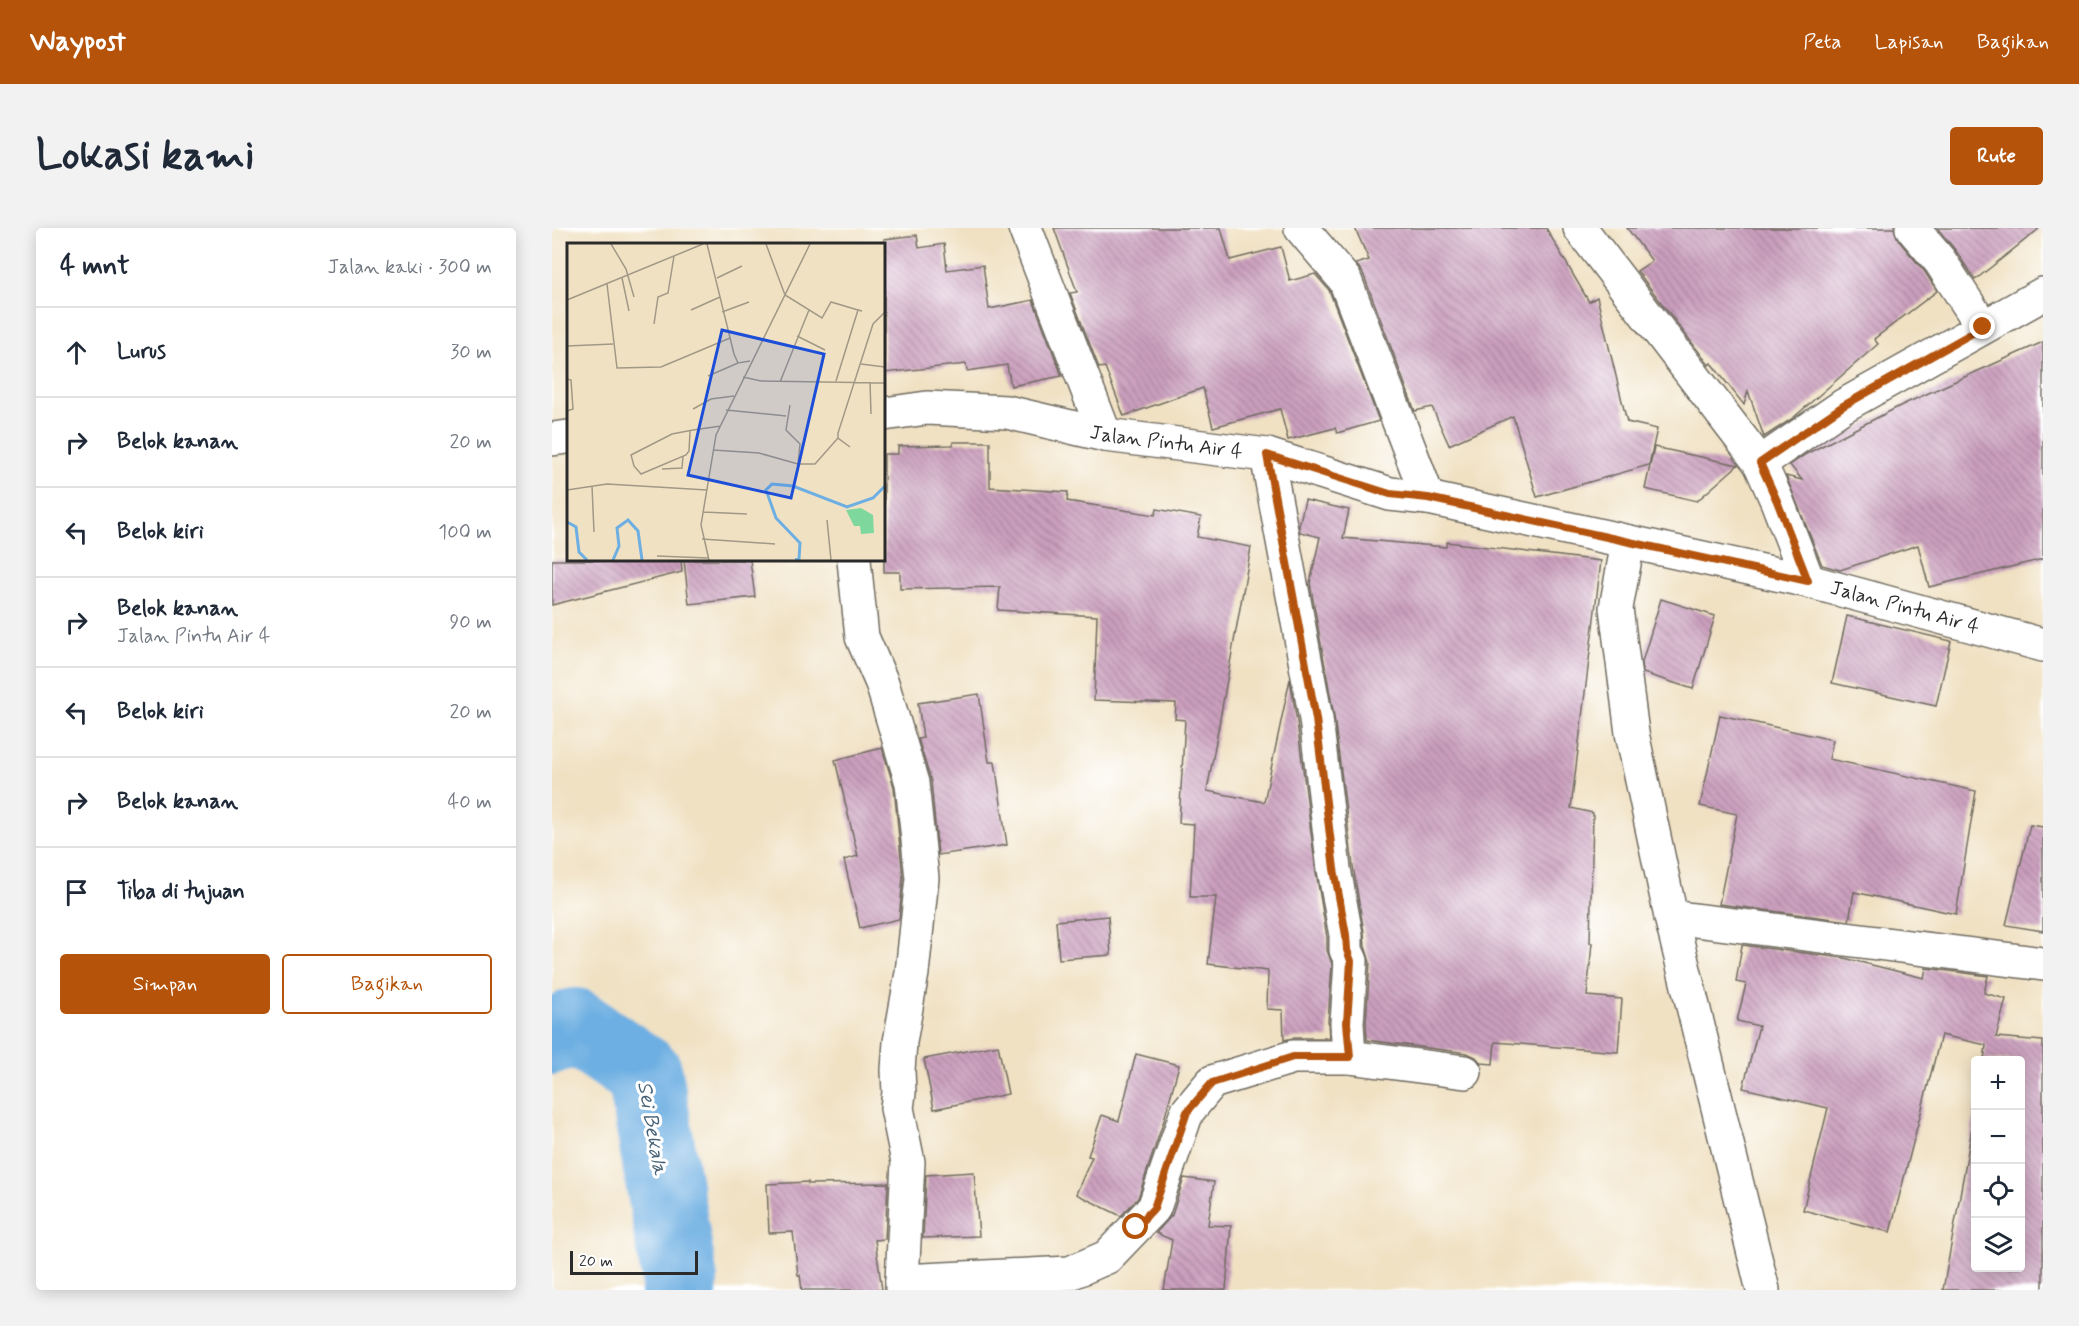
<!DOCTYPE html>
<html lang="id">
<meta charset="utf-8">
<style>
body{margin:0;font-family:Mynerve,sans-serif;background:#f2f2f3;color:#1f2937}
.controls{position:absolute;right:18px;bottom:18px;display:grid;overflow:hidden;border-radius:6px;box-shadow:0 3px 15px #0003}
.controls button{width:54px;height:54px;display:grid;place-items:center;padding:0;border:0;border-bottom:2px solid #e0e1e3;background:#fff;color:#1f2937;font:30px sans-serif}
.scale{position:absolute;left:18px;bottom:15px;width:128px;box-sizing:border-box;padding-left:6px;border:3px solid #2b2b2b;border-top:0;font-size:16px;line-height:21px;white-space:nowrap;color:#2b2b2b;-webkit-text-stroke:4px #fff;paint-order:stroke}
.stop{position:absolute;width:18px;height:18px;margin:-14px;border:4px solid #b45309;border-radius:50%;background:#fff}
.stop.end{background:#b45309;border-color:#fff;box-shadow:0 2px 6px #0008}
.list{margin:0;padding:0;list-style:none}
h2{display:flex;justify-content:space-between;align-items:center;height:78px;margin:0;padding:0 24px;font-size:26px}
h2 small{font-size:20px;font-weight:400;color:#747a83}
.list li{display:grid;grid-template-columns:39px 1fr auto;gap:18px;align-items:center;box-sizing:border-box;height:90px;padding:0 24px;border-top:2px solid #e0e1e3}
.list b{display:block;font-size:22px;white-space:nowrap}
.list p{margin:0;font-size:20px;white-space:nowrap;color:#747a83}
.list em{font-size:20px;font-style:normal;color:#747a83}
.actions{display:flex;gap:12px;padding:18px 24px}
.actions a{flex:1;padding:14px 0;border:2px solid #b45309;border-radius:6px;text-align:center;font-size:21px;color:#b45309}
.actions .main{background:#b45309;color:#fff}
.icon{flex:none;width:33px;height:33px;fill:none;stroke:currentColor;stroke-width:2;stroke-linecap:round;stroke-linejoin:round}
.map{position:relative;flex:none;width:1491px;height:1062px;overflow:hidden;border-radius:6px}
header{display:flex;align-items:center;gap:36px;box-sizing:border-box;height:84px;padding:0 30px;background:#b45309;color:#fff}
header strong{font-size:28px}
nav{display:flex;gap:33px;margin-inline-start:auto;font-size:21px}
.intro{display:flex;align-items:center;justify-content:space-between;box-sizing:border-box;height:144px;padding:0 36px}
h1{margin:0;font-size:42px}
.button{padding:15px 27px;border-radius:6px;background:#b45309;color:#fff;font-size:21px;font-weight:700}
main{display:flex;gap:36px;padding:0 36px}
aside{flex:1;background:#fff;border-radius:6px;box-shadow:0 3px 15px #0003}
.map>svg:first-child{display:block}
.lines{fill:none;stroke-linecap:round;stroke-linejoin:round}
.river{stroke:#6dafe2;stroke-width:76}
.building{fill:url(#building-back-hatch)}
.minor-casing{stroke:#706b60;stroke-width:36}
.secondary-casing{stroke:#706b60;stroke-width:36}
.minor{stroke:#fff;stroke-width:33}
.secondary{stroke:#fff;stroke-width:33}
.route{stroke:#b45309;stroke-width:8}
.labels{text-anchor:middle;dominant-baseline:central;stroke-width:6;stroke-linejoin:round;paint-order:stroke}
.street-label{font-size:20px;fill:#2b2b2b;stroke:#fff}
.water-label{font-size:21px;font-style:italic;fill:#456074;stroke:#fff}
.inset-river{fill:none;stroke:#6dafe2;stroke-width:3}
.inset-road{fill:none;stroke:#a19886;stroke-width:1.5}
.view{fill:#1d4ed8;fill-opacity:0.15;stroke:#1d4ed8;stroke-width:3}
.inset-edge{fill:none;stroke:#2b2b2b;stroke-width:3}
</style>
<header>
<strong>Waypost</strong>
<nav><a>Peta</a><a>Lapisan</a><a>Bagikan</a></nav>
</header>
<div class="intro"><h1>Lokasi kami</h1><a class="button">Rute</a></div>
<main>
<aside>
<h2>4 mnt<small>Jalan kaki · 300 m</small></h2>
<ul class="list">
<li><svg class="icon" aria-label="ahead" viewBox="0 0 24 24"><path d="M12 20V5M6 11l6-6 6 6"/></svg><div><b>Lurus</b></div><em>30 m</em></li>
<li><svg class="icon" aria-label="right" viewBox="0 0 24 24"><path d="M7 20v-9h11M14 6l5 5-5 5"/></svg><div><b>Belok kanan</b></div><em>20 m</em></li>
<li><svg class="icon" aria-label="left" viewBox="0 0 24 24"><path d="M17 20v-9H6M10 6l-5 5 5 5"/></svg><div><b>Belok kiri</b></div><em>100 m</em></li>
<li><svg class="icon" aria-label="right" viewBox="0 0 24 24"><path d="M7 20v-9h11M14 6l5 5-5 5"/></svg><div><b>Belok kanan</b><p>Jalan Pintu Air 4</p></div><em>90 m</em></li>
<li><svg class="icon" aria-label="left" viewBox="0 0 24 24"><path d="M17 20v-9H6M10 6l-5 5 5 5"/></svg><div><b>Belok kiri</b></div><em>20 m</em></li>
<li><svg class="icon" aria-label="right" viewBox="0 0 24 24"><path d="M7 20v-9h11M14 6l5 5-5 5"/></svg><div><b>Belok kanan</b></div><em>40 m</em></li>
<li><svg class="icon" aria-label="arrive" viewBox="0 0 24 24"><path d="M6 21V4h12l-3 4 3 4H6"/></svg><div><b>Tiba di tujuan</b></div></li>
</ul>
<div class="actions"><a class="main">Simpan</a><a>Bagikan</a></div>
</aside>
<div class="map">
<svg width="1491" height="1062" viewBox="0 0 1491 1062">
<defs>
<pattern id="building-back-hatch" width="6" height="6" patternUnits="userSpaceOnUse" patternTransform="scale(1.5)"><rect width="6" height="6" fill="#cb9fbe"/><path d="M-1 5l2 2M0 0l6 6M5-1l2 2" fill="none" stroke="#a5829b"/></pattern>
</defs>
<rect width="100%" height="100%" fill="#fff"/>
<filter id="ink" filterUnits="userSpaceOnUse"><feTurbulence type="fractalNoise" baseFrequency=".0167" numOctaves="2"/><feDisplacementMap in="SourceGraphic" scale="12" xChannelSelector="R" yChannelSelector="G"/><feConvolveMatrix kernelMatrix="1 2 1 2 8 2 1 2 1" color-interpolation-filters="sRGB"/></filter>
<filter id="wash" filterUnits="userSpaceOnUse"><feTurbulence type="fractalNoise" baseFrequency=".008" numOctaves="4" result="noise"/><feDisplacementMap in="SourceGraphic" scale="24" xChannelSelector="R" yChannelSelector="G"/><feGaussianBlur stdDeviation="1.35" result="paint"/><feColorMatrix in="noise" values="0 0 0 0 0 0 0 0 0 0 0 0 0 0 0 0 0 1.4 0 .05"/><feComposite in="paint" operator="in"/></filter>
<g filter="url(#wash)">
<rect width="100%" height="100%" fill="#f0e1c3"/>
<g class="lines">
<path class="river" d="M0,809L23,798L93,846L128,1053L127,1062"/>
</g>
<g id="blocks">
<g class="building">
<path d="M502,0H669L678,32L729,19L738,53L763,46L777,62L827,193L785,205L783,200L736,212L728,181L661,199L651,160L572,188L553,139L547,140L518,65L525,64Z"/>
<path d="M803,0H994L1037,74L1045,69L1075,194L1105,201L1097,237L985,269L961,188L897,217L880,179L863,183L811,45L804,36L817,32Z"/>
<path d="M1075,0H1342L1346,12L1373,44L1385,63L1322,111L1326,116L1241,190L1212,209L1196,163L1192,177L1159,135L1157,137L1085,43L1100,33Z"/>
<path d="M1385,0H1488L1423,52L1404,23Z"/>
<path d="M365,7L367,20L392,16L395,42L431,37L437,81L481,72L510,148L459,158L455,137L415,143L414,136L332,145V11Z"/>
<path d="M1491,114V331L1377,359L1366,317L1288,342L1270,337L1234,248L1250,252L1238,237L1254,226L1352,176Z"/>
<path d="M401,214H438V259L516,264L515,273L603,287L605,281L649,289L645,309L699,319L655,563L712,574L738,451L745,494L764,644L775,709V722L780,736L776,794L777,810H741L732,812L731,782L715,781L716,743L656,736L664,669H638L642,596L627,595L633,492L623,491L624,475L542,472L545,388L446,382L448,359L348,361V344H332V226H346V218L401,217Z"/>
<path d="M1102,219L1186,237L1145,273L1093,261Z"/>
<path d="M753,272L797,282L791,310L894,319L895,314L1049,333L1019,580L1041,585L1038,715H1040L1035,768L1070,771L1066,824L943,814L941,836L929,835L924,829L915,825L815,812L814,795L818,734L813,718L812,704L801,638L782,488L758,355L768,309L748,304L747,298Z"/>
<path d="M0,332H129L130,344L0,377Z"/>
<path d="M132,332H198L203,369L137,376Z"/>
<path d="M1109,371L1163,388L1141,461L1091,445L1090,434Z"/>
<path d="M1295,388L1399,413L1384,478L1280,455Z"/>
<path d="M427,466L437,534H443L455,617L386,627L379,553L366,511L371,510L366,475Z"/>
<path d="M1168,487L1281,512L1277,531L1424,563L1404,686L1302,664L1297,693L1167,676L1185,586L1148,578Z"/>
<path d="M330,520L342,559L351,650L347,691L308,700L292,632L306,628L283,532Z"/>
<path d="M1478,597L1491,599V703L1454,697Z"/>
<path d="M556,688L559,727L507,731L504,693Z"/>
<path d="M1190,717L1292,730L1372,750L1374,740L1436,748L1432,765L1454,771L1444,809L1491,813V1062H1391L1424,878V1040H1468V832H1432L1434,817L1389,807L1338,1004L1251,982L1276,880L1191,860L1207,798L1185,793L1194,756L1184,754Z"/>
<path d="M446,817L456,866L382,881L372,831Z"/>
<path d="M584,826L627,837L612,892L586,970L569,988L524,966L540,929L536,928L550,887L567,893Z"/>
<path d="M422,944L427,1008L371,1010L374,947Z"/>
<path d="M632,950L662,954L656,997L679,998L674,1062H612L620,1012L604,1005L620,987Z"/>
<path d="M256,954V956L336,955L333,1011L323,1012L330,1062H250L248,1047H246L241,1004L217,1005L215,956Z"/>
</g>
</g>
</g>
<g filter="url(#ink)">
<use href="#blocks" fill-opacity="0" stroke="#706b60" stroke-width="1.5"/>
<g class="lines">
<g class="minor-casing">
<g id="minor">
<path d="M473,0L553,207"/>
<path d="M749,0L793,52L876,270"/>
<path d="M1028,0L1208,235"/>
<path d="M1360,0L1388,33L1431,99"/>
<path d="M715,227L764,491L782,641L794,707V722L799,733L795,795L797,829"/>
<path d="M1076,314L1064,380L1080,505L1119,689L1211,1062"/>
<path d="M302,332L310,409L330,455L360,555L370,650L360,745L348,814L346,842L347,865L345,880L356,934L350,1053"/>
<path d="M1256,353L1225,273L1208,235L1291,178L1491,66"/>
<path d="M1119,689L1491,736"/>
<path d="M350,1062V1053L518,1045L555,1029L602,980L635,884L660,854L741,829H797L913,844"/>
</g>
</g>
<g class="secondary-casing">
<g id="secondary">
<path id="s1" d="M332,186L375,180L455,184L553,207L715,227L838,266L876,270L1256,353L1491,417"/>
<path d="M0,211L16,209"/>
</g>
</g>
<use href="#minor" class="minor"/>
<use href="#secondary" class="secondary"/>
</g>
</g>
<g class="lines" filter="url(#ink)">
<path class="route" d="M584,999L602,980L635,884L660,855L741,829H798L795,795L799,733L795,722L794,707L782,641L764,491L715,227L838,266L876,270L1256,353L1225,273L1208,235L1291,178L1431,99"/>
</g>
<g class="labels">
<g class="street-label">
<text stroke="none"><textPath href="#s1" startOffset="286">Jalan Pintu Air 4</textPath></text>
<text stroke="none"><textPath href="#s1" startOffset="1044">Jalan Pintu Air 4</textPath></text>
</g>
<g class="water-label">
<text transform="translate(100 900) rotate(80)">Sei Bekala</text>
</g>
</g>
<g transform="translate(15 15)">
<rect width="318" height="318" fill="#f0e1c3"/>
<path d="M294,265L306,272L307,290L294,291L293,283H287L279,267Z" fill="#7ed89e"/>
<path class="inset-river" d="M0,279L9,284L12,309L20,317M46,317L52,303L50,285L61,277L71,288L75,317M228,317L232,316L233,300L209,275L199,247L205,241L226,243L280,264L306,255L318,243"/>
<path class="inset-road" d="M44,1L59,26L67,54M140,1L167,111L171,120L183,118M199,1L218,52L255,75L264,59L291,67M55,35L62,68M150,35L175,23M40,41L50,125L94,124L163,95M0,57L136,1M124,67L153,54M155,69L182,59M87,81L91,54L101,50L107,13M230,93L258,107M0,103L46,101M294,121L318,124M141,133L171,120M176,134L194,138L318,140M0,136L4,137L6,166L0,168M269,138L291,67L295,68M213,139L242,67M303,139L304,171M223,162L219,187L233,201L231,221H248L271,195M126,166L144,156L167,153M159,167L219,173M123,188L122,208L119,212L74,231L67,223L64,212L105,191L126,187L154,183M283,204L271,195V190L306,81L318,69M146,207L192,210L231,221M95,226L115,225L116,213M25,243L27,289M0,247L40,241L140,247M136,269L180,271M260,277L264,317M135,296L208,301M90,313L141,315M142,317L134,282L149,192L243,1"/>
<path class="view" d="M155,87L257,111L224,255L121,232Z"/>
<rect width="318" height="318" class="inset-edge"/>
</g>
</svg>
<div class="controls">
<button>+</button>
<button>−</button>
<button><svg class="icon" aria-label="locate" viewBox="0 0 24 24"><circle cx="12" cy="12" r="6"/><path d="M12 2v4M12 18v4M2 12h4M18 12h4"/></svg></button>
<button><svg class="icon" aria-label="layers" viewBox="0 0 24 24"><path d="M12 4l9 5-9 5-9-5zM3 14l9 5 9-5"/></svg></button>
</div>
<div class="scale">20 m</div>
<div class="stop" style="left:584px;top:999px"></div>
<div class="stop end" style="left:1431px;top:99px"></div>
</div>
</main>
